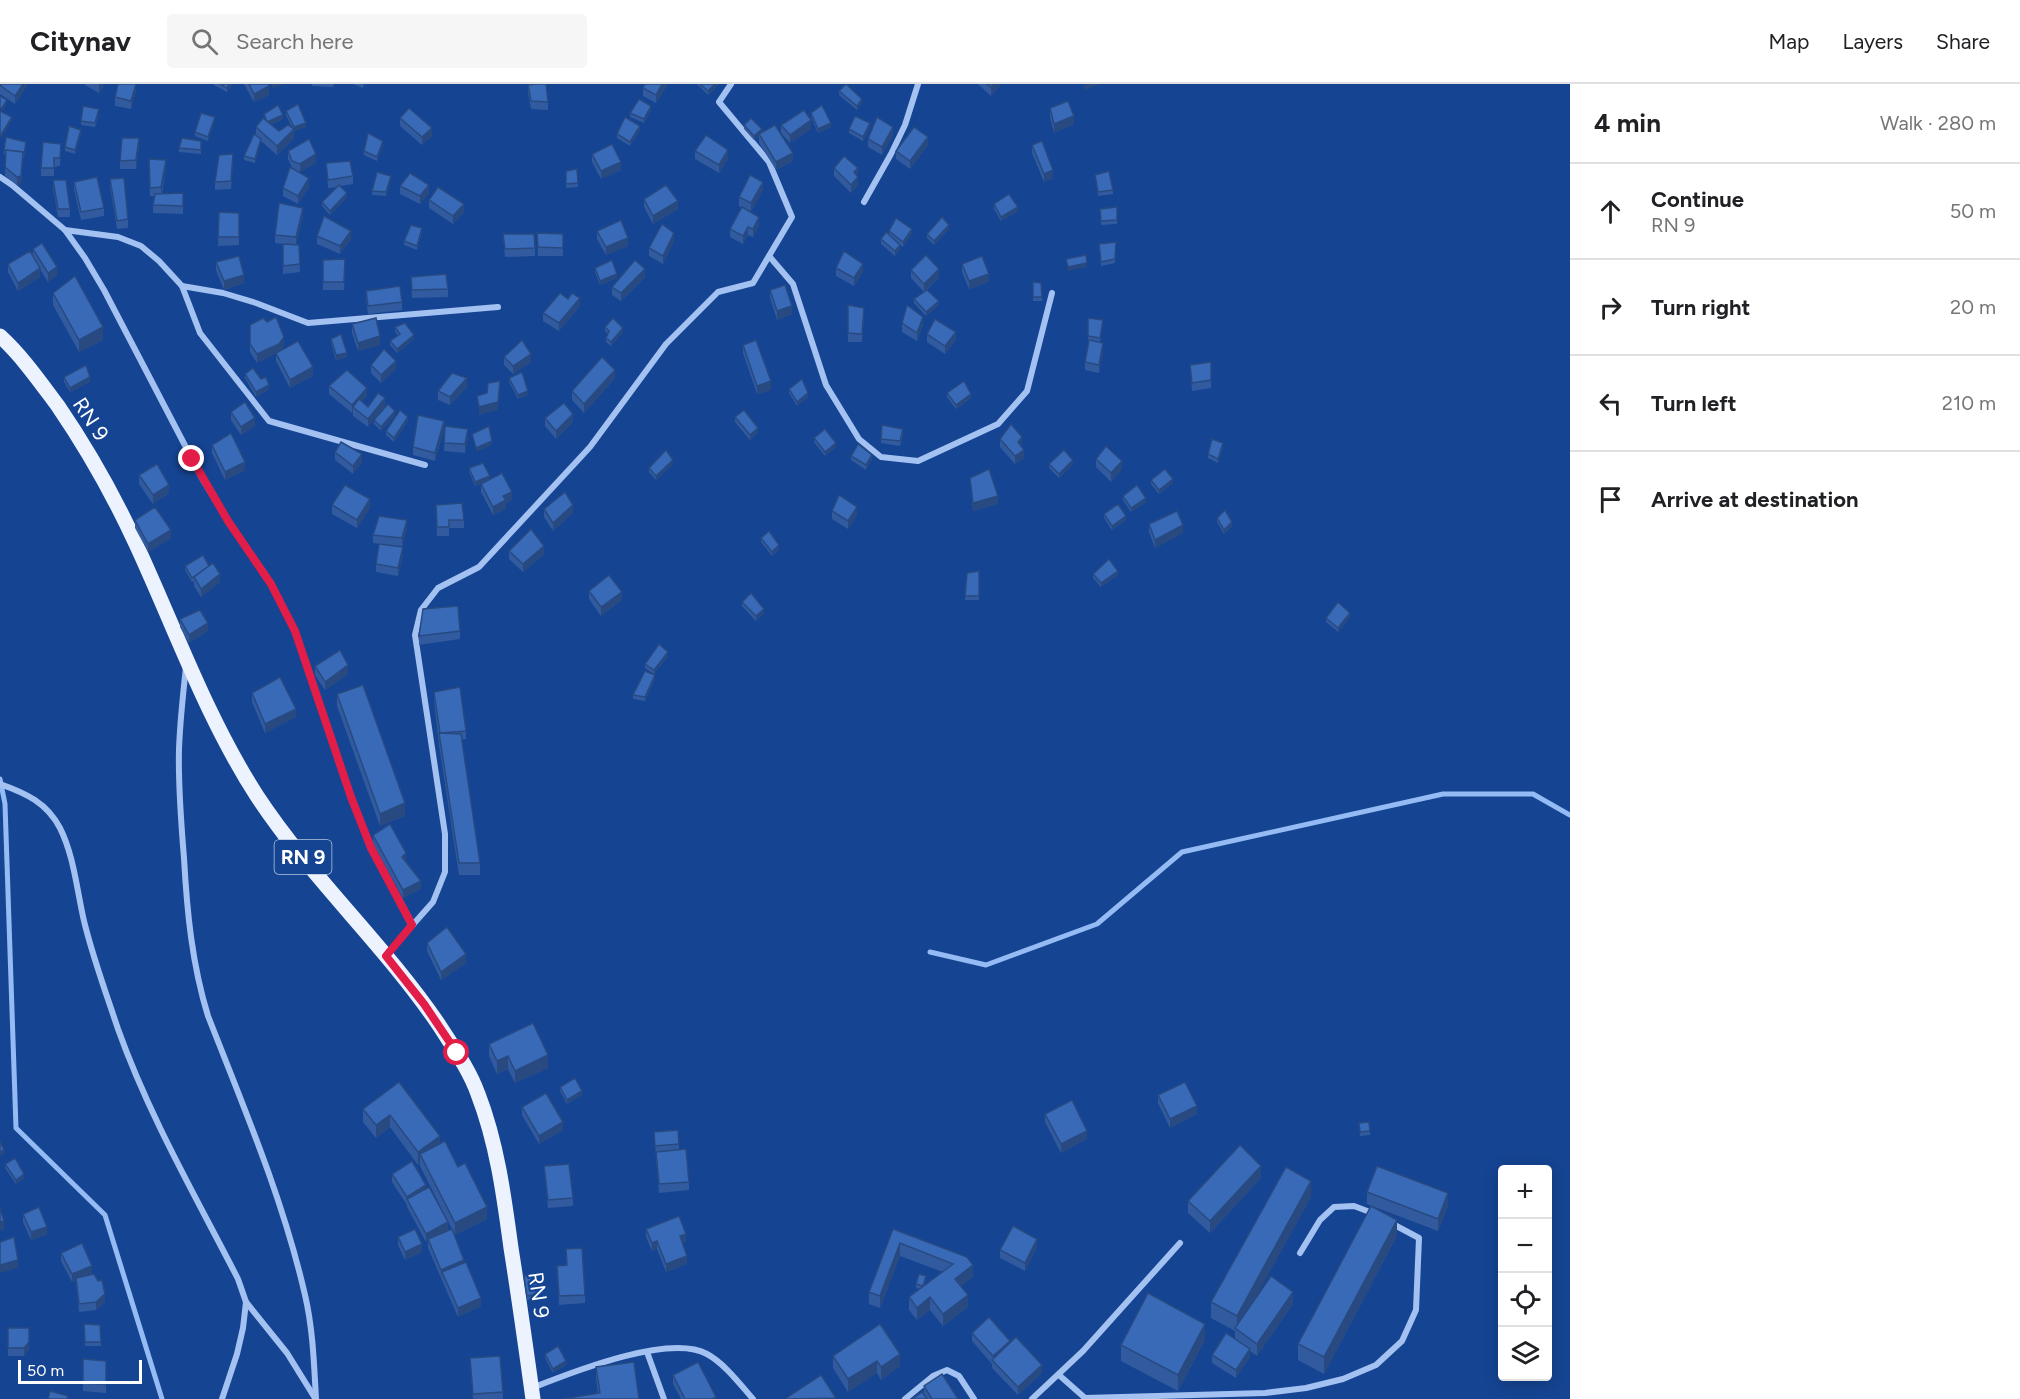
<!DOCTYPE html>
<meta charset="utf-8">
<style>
body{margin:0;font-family:Figtree,sans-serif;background:#f6f6f6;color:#202124}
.controls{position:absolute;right:18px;bottom:18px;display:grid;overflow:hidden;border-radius:6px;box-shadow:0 3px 15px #0003}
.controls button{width:54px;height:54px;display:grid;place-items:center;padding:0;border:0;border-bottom:2px solid #e0e0e0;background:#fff;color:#202124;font:30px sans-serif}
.scale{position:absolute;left:18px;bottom:15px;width:124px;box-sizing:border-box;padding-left:6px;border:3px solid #fff;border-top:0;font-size:16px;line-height:21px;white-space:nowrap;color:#fff;-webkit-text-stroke:4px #154492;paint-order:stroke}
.stop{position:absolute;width:18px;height:18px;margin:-14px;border:4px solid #e11d48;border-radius:50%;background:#fff}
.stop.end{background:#e11d48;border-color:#fff;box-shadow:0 2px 6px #0008}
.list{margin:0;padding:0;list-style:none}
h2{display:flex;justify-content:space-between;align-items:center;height:78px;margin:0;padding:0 24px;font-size:26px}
h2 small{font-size:20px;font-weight:400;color:#757577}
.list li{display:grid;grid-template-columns:39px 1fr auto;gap:18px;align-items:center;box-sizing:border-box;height:96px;padding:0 24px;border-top:2px solid #e0e0e0}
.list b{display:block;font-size:22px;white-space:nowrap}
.list p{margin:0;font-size:20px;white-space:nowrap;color:#757577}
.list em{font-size:20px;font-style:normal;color:#757577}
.icon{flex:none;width:33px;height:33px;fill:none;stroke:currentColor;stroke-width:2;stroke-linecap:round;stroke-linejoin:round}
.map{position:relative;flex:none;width:1570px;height:1315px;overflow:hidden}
header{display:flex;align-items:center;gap:36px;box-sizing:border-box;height:84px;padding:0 30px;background:#fff;border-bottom:2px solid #e0e0e0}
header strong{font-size:28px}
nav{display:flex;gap:33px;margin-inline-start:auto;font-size:21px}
.search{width:420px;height:54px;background:#f6f6f6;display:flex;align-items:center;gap:15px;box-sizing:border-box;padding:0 21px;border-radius:6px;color:#757577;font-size:22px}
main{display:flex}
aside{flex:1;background:#fff}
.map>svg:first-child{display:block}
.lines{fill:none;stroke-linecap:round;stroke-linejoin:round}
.stream{stroke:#95bbf4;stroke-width:5}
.minor{stroke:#a3c1f1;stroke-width:6}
.primary{stroke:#ecf3ff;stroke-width:15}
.wall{fill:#315b9e}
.shaded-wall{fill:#284a81}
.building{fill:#396ab8;stroke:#284a81;stroke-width:1.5}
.route{stroke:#e11d48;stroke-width:8}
.labels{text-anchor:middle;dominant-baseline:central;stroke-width:4.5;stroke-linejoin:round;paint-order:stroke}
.shield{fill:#154492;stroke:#b9c7de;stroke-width:1.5}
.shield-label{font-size:20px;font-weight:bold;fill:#fff}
.street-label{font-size:21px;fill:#fff;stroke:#154492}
</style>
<header>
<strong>Citynav</strong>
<div class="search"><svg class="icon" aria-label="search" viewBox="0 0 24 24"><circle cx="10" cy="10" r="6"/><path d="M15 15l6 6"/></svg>Search here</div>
<nav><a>Map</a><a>Layers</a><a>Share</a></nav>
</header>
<main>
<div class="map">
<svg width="1570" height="1315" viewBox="0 0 1570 1315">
<rect width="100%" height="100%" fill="#154492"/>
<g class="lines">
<g class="stream">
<path d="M0,695L5,720L16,1044L105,1131L162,1315"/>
<path d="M930,868L986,881L1097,840L1182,768L1443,710H1533L1570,731"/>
</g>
<g class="minor">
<path d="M0,93L12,101L65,146L85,174L104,206L203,396L228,437L271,500L295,547L351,713L371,764L413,841"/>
<path d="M864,118L891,70L905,41L918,0"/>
<path d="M65,146L118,153L141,162L159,177L182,202L200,249L269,337L425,381"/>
<path d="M769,172L793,200L826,301L859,355L881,373L918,377L998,340L1027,307L1052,209"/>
<path d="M182,202L223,209L256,219L308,239L498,223"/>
<path d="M186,583C183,610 180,638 179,665C178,702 181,738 184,774C187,828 192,880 208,932C244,1024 283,1115 305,1211C313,1245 314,1280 316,1315"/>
<path d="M0,700C26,709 47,719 60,744C74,772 77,807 84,837C93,874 106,909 118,945C149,1032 196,1113 238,1195L246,1218L243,1244L237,1270L222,1315"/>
<path d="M386,871L433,818L445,788V750L415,551L421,526L438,504L479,483L590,363L666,260L718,208L753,199L792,133L769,78L719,18L731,0"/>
<path d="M1300,1169L1320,1136L1334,1123L1354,1122L1375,1130"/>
<path d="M246,1218L287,1269L315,1314"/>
<path d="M647,1268L664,1315"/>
<path d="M1059,1291L1085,1314L1265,1309L1306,1304L1343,1295L1376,1281L1402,1257L1416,1226L1419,1154L1389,1138"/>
<path d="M532,1304C570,1289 669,1249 707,1270C725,1280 739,1299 753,1315"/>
<path d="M905,1315L933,1292L947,1286L959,1292L974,1315"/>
<path d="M1032,1315L1083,1267L1180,1159"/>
</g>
<path class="primary" d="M0,252C22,272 40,298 58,322C88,366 114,412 136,460C175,544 206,633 257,712C311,794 384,860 439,941C453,963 469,985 478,1010C497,1059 504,1112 511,1164C519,1214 526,1265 533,1315"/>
</g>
<g class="wall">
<path d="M0,0H28L15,20L0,10Z"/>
<path d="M85,0H105L99,9L85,1Z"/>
<path d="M214,0H232L227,8L214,1Z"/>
<path d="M244,0H268L269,11L254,18Z"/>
<path d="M312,0H334L333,3L312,2Z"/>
<path d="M353,0H364L363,4Z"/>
<path d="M668,0L656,19L643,12V4Z"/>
<path d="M697,0H719L708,11Z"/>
<path d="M978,0H1001L991,12Z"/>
<path d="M528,1L548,18V26L531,25L528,9Z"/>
<path d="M136,7L131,25L115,22V13Z"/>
<path d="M839,7L862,19L857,26L839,11Z"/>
<path d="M1050,24L1074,40L1054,49L1050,33Z"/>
<path d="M651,26L644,39L630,33V29Z"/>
<path d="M286,27L306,43L294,47V54L277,71L261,57L255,79L244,76V72L256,51V43L265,36L264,30L283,35L271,41L279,47L292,44L286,31Z"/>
<path d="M99,29L95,43L81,41V37Z"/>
<path d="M811,29L831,43L818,49L811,33Z"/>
<path d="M400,34L432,52L422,61L400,42Z"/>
<path d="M215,37L208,57L195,52V48Z"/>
<path d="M744,41L762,48L793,77L776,86L759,59V52L754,56L744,45Z"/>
<path d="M781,41L811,45L790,59L781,49Z"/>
<path d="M870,43L863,57L849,49V45Z"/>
<path d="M640,47L630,62L617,54V50Z"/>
<path d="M81,50L75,70L65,67V63Z"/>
<path d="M893,51L882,71L868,63V55Z"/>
<path d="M201,57V70L179,68V64Z"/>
<path d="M383,61L377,77L364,71V67Z"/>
<path d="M928,61L910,85L896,75V67Z"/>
<path d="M1032,61L1053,94L1044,98L1032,69Z"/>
<path d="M26,62L24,74H23L21,100L17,101L5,92L6,70H4V66Z"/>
<path d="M139,62L136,85H120V77Z"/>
<path d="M288,67L316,79L300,88L297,87L309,103L298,120L283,112V104L292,83L288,75Z"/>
<path d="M695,67L728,75L719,89L695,75Z"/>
<path d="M61,68L60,82L54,83V92H41V84Z"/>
<path d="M592,70L621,86L601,95L592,78Z"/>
<path d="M149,75L166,84L162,110L183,109V130L153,129V121L154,112H150Z"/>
<path d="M233,78L231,105L215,106V98Z"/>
<path d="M326,79L353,92V100L340,102L347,113L330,131L322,122V118L338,103L328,104Z"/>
<path d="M834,84H858V101L851,109L834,92Z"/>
<path d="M577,85L578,103L566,104V87Z"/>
<path d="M1095,91L1113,106V110L1098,112Z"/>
<path d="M110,95L128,135V144L117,145L110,103Z"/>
<path d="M53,96L70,125V133H58L53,104Z"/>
<path d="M391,96L386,112L372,111V107Z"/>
<path d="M74,98L104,124V132L81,136L74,106Z"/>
<path d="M400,102L429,109L420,120L400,110Z"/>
<path d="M763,106L751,127L744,124L759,141L753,153L748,151L743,160L730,153V145L741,123L739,122V113Z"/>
<path d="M644,115L678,125L653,140L644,123Z"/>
<path d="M429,116L464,128L453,140L429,124Z"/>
<path d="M994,120L1018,127L1001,137L994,125Z"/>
<path d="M1117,123V140L1101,141L1100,125Z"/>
<path d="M219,128L239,129V161L218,162Z"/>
<path d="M303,132L296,161H299L300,188L283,190V160L275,159V151Z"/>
<path d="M949,145L934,161L927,154V150Z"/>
<path d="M597,147L628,162L606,171L597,155Z"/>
<path d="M889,147L912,149L903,163L891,153L900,165L895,172L881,160V155L889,151Z"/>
<path d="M422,148L417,166L404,161V157Z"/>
<path d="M537,149L563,150V172H538Z"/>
<path d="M503,150L535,164V172L505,173Z"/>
<path d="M317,152L351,155L340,170L317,160Z"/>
<path d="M674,157L663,180L649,172V164Z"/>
<path d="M1116,158L1115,179L1101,182L1099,160Z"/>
<path d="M33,165L57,191L48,198L40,185V193L18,207L8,188V180L33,172Z"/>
<path d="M345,175L344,206H323V176Z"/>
<path d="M216,178L244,199L224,206L216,186Z"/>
<path d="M962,180L989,198L969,205L962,188Z"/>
<path d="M595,184L617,194L600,201L595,188Z"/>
<path d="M836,184L863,188L854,202L836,192Z"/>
<path d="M911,186L939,193L926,207L939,221L926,232L914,219V215L924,208L911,194Z"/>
<path d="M411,193L448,205V213L412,214Z"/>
<path d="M645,193L621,217L612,211V203Z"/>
<path d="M1033,198L1041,199L1042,217H1033Z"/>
<path d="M770,206L792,230L777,236L770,214Z"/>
<path d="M366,207L402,218V226L368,230L366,215Z"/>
<path d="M53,209L103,256L79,268L53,221Z"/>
<path d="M568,215L580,222L559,247L543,237V229Z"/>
<path d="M848,221L864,232L862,258H848Z"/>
<path d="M1088,234L1103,240L1100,258L1103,267L1099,289L1085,286V278L1089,256H1088Z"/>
<path d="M902,239L923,241L917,257L902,248Z"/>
<path d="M352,240L380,261L358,267L352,249Z"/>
<path d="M250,241L284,261L280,267L313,292L290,304L276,277V269L257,279L250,268Z"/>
<path d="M395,243L414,255L397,269L390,261V257L398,252L395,247Z"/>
<path d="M605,243L623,248L611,262L606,258V254L608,250L605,247Z"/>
<path d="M927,250L956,256L945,270L927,258Z"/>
<path d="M331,255L347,273L336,276L331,259Z"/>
<path d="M743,261L771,306L757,310L743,269Z"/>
<path d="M504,273L531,278L513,290L504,281Z"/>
<path d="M1211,278V304L1192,307L1190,281Z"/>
<path d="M371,281L396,285L381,299L371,289Z"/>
<path d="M245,290L261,295L269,305L256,313L245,294Z"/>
<path d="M64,293L90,298L70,308L64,298Z"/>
<path d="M509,294L528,311L518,315L509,298Z"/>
<path d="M615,294L584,329L572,316V307Z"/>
<path d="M329,302L367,312L362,317L368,323L385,322L368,343L353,332V328L352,329L329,310Z"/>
<path d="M467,303L450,321L438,316V307Z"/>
<path d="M789,305L808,313L797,322L789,309Z"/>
<path d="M947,309L971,314L956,325L947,313Z"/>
<path d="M231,328L255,342L241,351L231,336Z"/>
<path d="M395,331L381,347L374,340V336Z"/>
<path d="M735,333L758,348L750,356L735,338Z"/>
<path d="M545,334L573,338L556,355L545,342Z"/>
<path d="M408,337L394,358L386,351V347Z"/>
<path d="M882,341L903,349L900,362L881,359Z"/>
<path d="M445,342L468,353L465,369L444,367Z"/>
<path d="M444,345L435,377L413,371V363Z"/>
<path d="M814,354L836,363L825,372L814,358Z"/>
<path d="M1000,355L1022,361L1021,362L1024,374L1015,380L1000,363Z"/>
<path d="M212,361L245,386L225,396L212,369Z"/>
<path d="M1223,363L1218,379L1208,374V370Z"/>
<path d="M335,368L362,378L353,390L335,376Z"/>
<path d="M851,372L872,375L866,386L851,376Z"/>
<path d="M1096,375L1122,385L1111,398L1096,383Z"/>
<path d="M673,380L656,396L649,388V384Z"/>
<path d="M1049,380H1073L1059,394L1049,384Z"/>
<path d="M469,384L490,395L512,416L506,419V425L493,431L481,408V400L483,399L475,402L469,388Z"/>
<path d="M139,391L169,409L153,420L139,400Z"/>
<path d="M970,394L998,420L973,427Z"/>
<path d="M1151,396L1173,399L1159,410L1151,400Z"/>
<path d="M1123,412L1146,418L1131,428L1123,416Z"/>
<path d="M332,421L370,424L357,444L332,430Z"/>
<path d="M544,425L573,429L553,447L544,433Z"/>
<path d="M832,427L857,431L848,445L832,435Z"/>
<path d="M436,429L464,436V444H449V452H437Z"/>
<path d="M1104,430L1126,436L1112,446L1104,434Z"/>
<path d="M1217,434L1232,442L1224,450L1217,438Z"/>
<path d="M135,436L171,454L148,468L135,444Z"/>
<path d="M1149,440L1183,449L1155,464L1149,448Z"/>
<path d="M407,444L402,463L373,459V451Z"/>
<path d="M761,454L779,465L772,472L761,458Z"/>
<path d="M509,467L544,470L523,488L509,475Z"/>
<path d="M403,471L398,492L376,488V480Z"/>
<path d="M185,482H209L220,498L201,513L194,502V497L192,498L185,486Z"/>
<path d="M979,487V516H965L967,489Z"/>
<path d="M1093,490L1118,491L1101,503L1093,494Z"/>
<path d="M589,507L622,516L601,532L589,515Z"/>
<path d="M742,518L764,529L756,537L742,522Z"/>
<path d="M1350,533L1338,548L1326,538V534Z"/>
<path d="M180,535L208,547L189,559L180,543Z"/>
<path d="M460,547V555L419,561V552Z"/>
<path d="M668,572L654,590L645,584V580Z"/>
<path d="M315,582L348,590L325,606L315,591Z"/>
<path d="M655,595L645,617L633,615V611Z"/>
<path d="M434,608L466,647V655L462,656L480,779V791H459L439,661L434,617Z"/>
<path d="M252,609L296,633L265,649L252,618Z"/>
<path d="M337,610L405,732L380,742L337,622Z"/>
<path d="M373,751L406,777L421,805L403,814L373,760Z"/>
<path d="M427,859L466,879L441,896L427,867Z"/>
<path d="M489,960L548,984L515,999L508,985L497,990L489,972Z"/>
<path d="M399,998L440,1060L458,1083L487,1135L455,1151L420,1082V1079L418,1081L390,1043L376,1054L363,1038V1025Z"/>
<path d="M560,1003L582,1011L567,1020L560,1007Z"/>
<path d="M1158,1011L1197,1030L1170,1044L1158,1019Z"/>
<path d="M522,1023L563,1046L539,1060L522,1031Z"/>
<path d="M1045,1030L1087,1055L1061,1069L1045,1038Z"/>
<path d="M1359,1039L1370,1047V1051L1360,1052Z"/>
<path d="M654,1048L679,1060V1066L689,1098V1106L659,1109Z"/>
<path d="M5,1080L24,1094L16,1100L5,1084Z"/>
<path d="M544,1082L573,1114V1122L548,1124Z"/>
<path d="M392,1090L426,1105L448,1146L440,1150L464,1178L481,1222L458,1233L428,1164V1157L426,1158L407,1123V1121L392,1098Z"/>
<path d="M1261,1094L1210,1149L1188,1129V1117Z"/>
<path d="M1367,1108L1448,1122L1438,1147L1367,1120Z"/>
<path d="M1311,1113L1254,1216L1293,1220L1257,1272L1250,1267V1273L1236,1294L1212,1279V1271L1235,1255V1247L1211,1234V1218Z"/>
<path d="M23,1130L47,1151L31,1156L23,1138Z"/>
<path d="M646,1145L686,1158L682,1159L687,1180L666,1188L657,1165L652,1167L646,1153Z"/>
<path d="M893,1145L967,1173L973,1193L961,1202L968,1223L943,1242L930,1226L917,1236L909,1226V1213L920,1205L916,1204V1200L926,1196L924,1202L943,1188L900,1172L880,1224L869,1220V1208Z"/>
<path d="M1397,1152L1324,1290L1298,1276V1260Z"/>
<path d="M398,1153L422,1168L405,1176L398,1161Z"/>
<path d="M1037,1163L1025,1187L1000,1174V1166Z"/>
<path d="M566,1165L585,1211V1219L559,1221L557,1182L566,1181Z"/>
<path d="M61,1169L92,1191L105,1218L96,1226L79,1228L76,1197L72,1198L61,1177Z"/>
<path d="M524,1192L540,1209V1213L527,1216Z"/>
<path d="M84,1240L100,1241L101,1262H85Z"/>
<path d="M880,1240L900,1282L881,1296L877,1289L848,1308L833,1284V1272Z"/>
<path d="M8,1244L29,1266L24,1272H8Z"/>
<path d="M972,1249L1010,1259L1042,1289L1018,1311L992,1284V1280L972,1257Z"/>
<path d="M1205,1256L1178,1307L1121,1277V1261Z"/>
<path d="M545,1270L566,1281L553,1289L545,1274Z"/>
<path d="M470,1274L503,1308V1315H473Z"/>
<path d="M83,1275L106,1277V1309L83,1307Z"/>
<path d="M596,1283L639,1315L598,1310L596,1295Z"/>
<path d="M673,1291L716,1315H681L673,1300Z"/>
<path d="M924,1302L958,1315H912L924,1311Z"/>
</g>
<g class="shaded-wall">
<path d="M23,0H28L15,20V12Z"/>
<path d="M100,0H105L99,9V1Z"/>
<path d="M136,0V7L131,25V17Z"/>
<path d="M229,0H232L227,8V4Z"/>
<path d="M272,0H285L272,4Z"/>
<path d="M662,0H668L656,19V11Z"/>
<path d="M715,0H719L708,11V7Z"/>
<path d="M994,0H1001L991,12V3Z"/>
<path d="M1089,0H1101L1084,6V1Z"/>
<path d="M269,2V11L254,18V10Z"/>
<path d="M862,15V19L857,26V22Z"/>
<path d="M7,16V20L2,28V24Z"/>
<path d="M651,22V26L644,39V35Z"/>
<path d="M283,31V35L267,43V38Z"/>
<path d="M1074,32V40L1054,49V40Z"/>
<path d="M12,33V37L1,55V51Z"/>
<path d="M215,33V37L208,57V53Z"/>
<path d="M811,36V45L790,59V51Z"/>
<path d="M306,39V43L294,47V54L277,71V62L294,46V43Z"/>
<path d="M831,39V43L818,49V45Z"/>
<path d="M870,39V43L863,57V53Z"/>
<path d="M640,42V47L630,62V58Z"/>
<path d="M893,43V51L882,71V63Z"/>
<path d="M432,44V52L422,61V53Z"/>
<path d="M762,45V49L754,56V52Z"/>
<path d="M81,46V50L75,70V66Z"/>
<path d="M928,53V61L910,85V77Z"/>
<path d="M139,54V62L136,85V76Z"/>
<path d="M261,55V59L255,79V75Z"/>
<path d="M383,57V61L377,77V73Z"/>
<path d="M728,66V75L719,89V81Z"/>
<path d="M23,68L21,100L17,101V93Z"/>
<path d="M793,69V77L776,86V78Z"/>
<path d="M316,70V79L300,88V80Z"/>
<path d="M166,76V84L161,111V103Z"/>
<path d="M621,78V86L601,95V87Z"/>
<path d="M858,84V93L854,88Z"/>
<path d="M1053,86V94L1044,98V90Z"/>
<path d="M391,92V96L386,112V108Z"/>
<path d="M858,93V101L851,109V101Z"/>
<path d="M309,94V103L298,120V112Z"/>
<path d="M763,98V106L751,127V119Z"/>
<path d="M429,101V109L420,120V112Z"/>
<path d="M347,109V113L330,131V127Z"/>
<path d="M678,117V125L653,140V132Z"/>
<path d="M464,120V128L453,140V132Z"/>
<path d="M1018,123V127L1001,137V133Z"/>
<path d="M303,124V132L296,161V153Z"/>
<path d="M759,133V141L753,153V145Z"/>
<path d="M949,141V145L934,161V157Z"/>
<path d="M748,143V151L743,160V152Z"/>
<path d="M422,144V148L417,166V162Z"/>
<path d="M912,145V149L903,163V158Z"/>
<path d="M351,147V155L340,170V162Z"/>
<path d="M674,149V157L663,180V172Z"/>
<path d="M628,154V162L606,171V163Z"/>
<path d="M900,161V165L895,172V167Z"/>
<path d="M1087,179V183L1068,187V183Z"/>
<path d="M863,180V188L854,202V194Z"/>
<path d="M57,183V191L48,198V189Z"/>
<path d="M40,184V193L18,207V199Z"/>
<path d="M645,185V193L621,217V209Z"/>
<path d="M939,185V193L924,208V200Z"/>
<path d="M617,190V194L600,201V197Z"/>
<path d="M989,190V198L969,205V197Z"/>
<path d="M244,191V199L224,206V197Z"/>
<path d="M580,214V222L559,247V239Z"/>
<path d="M939,217V221L926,232V228Z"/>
<path d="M792,222V230L777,236V227Z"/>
<path d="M923,233V241L917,257V249Z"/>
<path d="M103,243V256L79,268V256Z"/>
<path d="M623,244V248L611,262V258Z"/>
<path d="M956,248V256L945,270V262Z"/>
<path d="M414,251V255L397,269V265Z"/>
<path d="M380,252V261L358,267V259Z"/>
<path d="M284,253V261L279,268L257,279V270Z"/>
<path d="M1103,259V267L1099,289V281Z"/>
<path d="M347,269V273L336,276V271Z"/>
<path d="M531,270V278L513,290V282Z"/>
<path d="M396,277V285L381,299V291Z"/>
<path d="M313,283V292L290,304V296Z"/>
<path d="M615,286V294L584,329V320Z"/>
<path d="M90,293V298L70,308V304Z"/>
<path d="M467,294V303L450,321V313Z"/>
<path d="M771,297V306L757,310V302Z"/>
<path d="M269,301V305L256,313V308Z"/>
<path d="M367,304V312L355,325L353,323V328L352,329V321Z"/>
<path d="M500,306L498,326L479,331V323Z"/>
<path d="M528,307V311L518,315V311Z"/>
<path d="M808,309V313L797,322V318Z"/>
<path d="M971,310V314L956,325V321Z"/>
<path d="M385,314V322L368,343V335Z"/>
<path d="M395,327V331L381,347V343Z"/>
<path d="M573,330V338L556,355V347Z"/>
<path d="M408,333V337L394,358V354Z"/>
<path d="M255,334V342L241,351V343Z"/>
<path d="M444,337V345L435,377V369Z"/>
<path d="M758,344V348L750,356V351Z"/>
<path d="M468,345V353L465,369V360Z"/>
<path d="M1022,353V361L1018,366V358Z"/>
<path d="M492,357V361L476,368V364Z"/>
<path d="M836,359V363L825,372V368Z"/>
<path d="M1223,359V363L1218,379V375Z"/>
<path d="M1024,366V374L1015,380V372Z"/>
<path d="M362,370V378L353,390V382Z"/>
<path d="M872,371V375L866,386V381Z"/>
<path d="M673,376V380L656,396V392Z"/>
<path d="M1073,376V380L1059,394V390Z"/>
<path d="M1122,377V385L1111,398V389Z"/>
<path d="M245,378V386L225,396V388Z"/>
<path d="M490,392V396L475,402V398Z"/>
<path d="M1173,395V399L1159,410V406Z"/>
<path d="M169,401V409L153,420V411Z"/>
<path d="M512,408V416L506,419V425L493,431V423L503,412Z"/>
<path d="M998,412V420L973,427V419Z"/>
<path d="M1146,414V418L1131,428V424Z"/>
<path d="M370,415V424L357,444V436Z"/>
<path d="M573,421V429L553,447V439Z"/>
<path d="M857,423V431L848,445V437Z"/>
<path d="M1126,432V436L1112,446V442Z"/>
<path d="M407,436V444L402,463V454Z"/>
<path d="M1232,438V442L1224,450V446Z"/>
<path d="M1183,441V449L1155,464V456Z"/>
<path d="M171,446V454L148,468V460Z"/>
<path d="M779,461V465L772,472V468Z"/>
<path d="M544,462V470L523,488V480Z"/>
<path d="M403,463V471L398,492V484Z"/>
<path d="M1118,487V491L1101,503V499Z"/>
<path d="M220,490V498L201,513V505Z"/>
<path d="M622,508V516L601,532V523Z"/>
<path d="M764,525V529L756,537V532Z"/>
<path d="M1350,529V533L1338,548V544Z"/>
<path d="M208,539V547L189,559V551Z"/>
<path d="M668,568V572L654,590V586Z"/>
<path d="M348,581V590L325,606V598Z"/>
<path d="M655,591V595L645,617V613Z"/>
<path d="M296,625V633L265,649V640Z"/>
<path d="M405,719V732L380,742V730Z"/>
<path d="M406,769V777L402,781V773Z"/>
<path d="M421,797V805L403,814V806Z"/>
<path d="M466,870V879L441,896V888Z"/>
<path d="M548,971V984L515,999V987Z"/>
<path d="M508,972V985L497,990V977Z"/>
<path d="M582,1007V1011L567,1020V1016Z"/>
<path d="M1197,1022V1030L1170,1044V1035Z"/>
<path d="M390,1031V1043L376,1054V1041Z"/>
<path d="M563,1038V1046L539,1060V1052Z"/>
<path d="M1087,1047V1055L1061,1069V1060Z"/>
<path d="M440,1052V1065L420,1070V1079L418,1081V1068Z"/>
<path d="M4,1066V1070L0,1072V1068Z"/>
<path d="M1261,1082V1094L1210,1149V1137Z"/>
<path d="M24,1090V1094L16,1100V1096Z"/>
<path d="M1311,1097V1113L1238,1246H1237V1232Z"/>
<path d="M426,1101V1109L407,1115V1122V1113Z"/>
<path d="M1448,1109V1122L1438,1147V1135Z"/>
<path d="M487,1123V1135L455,1151V1139Z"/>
<path d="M1397,1136V1152L1324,1290V1273Z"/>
<path d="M4,1137V1145L0,1147V1138Z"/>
<path d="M448,1138V1146L426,1158V1150Z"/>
<path d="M47,1143V1151L31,1156V1148Z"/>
<path d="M686,1150V1158L680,1160V1152Z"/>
<path d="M1037,1155V1163L1025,1187V1179Z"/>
<path d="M657,1157V1165L652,1167V1159Z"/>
<path d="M900,1159V1172L880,1224V1212Z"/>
<path d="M422,1160V1168L405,1176V1168Z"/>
<path d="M687,1172V1180L666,1188V1180Z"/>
<path d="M18,1176V1184L0,1189V1181Z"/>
<path d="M464,1176V1184L442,1188L441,1194V1186Z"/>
<path d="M973,1181V1193L955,1207V1195Z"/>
<path d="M92,1182V1191L72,1198V1190Z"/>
<path d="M1293,1208V1220L1257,1272V1260Z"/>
<path d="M105,1210V1218L96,1226V1218Z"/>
<path d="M968,1211V1223L943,1242V1230Z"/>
<path d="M930,1213V1226L917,1236V1224Z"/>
<path d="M481,1214V1222L458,1233V1224Z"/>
<path d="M1205,1240V1256L1178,1307V1291Z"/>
<path d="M29,1244V1266L24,1272V1264Z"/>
<path d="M1010,1257V1265L993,1276V1272Z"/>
<path d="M1250,1265V1273L1236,1294V1286Z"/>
<path d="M900,1270V1282L881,1296V1283Z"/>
<path d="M566,1277V1281L553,1289V1285Z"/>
<path d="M877,1277V1289L848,1308V1295Z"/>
<path d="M1042,1281V1289L1018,1311V1303Z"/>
</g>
<g class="building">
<path d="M0,0H23L15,12L0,1Z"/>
<path d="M118,0H136L131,17L115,13Z"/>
<path d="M220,0H229L227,4Z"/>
<path d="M249,0H268L269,2L254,10Z"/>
<path d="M536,0H546L548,18L531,17L528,1Z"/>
<path d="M645,0H662L656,11L643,4Z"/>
<path d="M700,0H715L708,7Z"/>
<path d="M846,0L862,15L857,22L839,7Z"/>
<path d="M987,0H994L991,3Z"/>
<path d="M0,12L7,16L2,24H0Z"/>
<path d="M639,15L651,22L644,35L630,29Z"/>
<path d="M1068,17L1074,32L1054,40L1050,24Z"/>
<path d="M298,20L306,39L294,43L286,27Z"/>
<path d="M278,21L283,31L267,38L264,30Z"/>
<path d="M822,21L831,39L818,45L811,29Z"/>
<path d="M83,22L99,25L95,39L81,37Z"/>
<path d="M409,24L432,44L422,53L400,34Z"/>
<path d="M804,26L811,36L790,51L781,41Z"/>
<path d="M0,27L12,33L1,51H0Z"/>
<path d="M201,29L215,33L208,53L195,48Z"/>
<path d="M855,32L870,39L863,53L849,45Z"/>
<path d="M625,33L640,42L630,58L617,50Z"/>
<path d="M877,33L893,43L882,63L868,55Z"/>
<path d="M263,34L279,47L288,41L294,45L277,62L256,43Z"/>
<path d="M751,34L762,45L754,52L744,41Z"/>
<path d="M775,41L793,69L776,78L759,50Z"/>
<path d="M69,42L81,46L75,66L65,63Z"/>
<path d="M914,43L928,53L910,77L896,67Z"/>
<path d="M368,49L383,57L377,73L364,67Z"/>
<path d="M254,50L261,55L255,75L244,72Z"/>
<path d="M706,51L728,66L719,81L695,67Z"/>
<path d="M6,53L26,58L24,70H23V68L4,66Z"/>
<path d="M122,54H139L136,76L120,77Z"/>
<path d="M182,54L201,57V66L179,64Z"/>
<path d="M309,55L316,70L300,80L292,77L288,67Z"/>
<path d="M1042,57L1053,86L1044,90L1032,61Z"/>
<path d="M43,58L61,60L60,74H54V84H41Z"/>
<path d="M612,60L621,78L601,87L592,70Z"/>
<path d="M6,66L23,68L21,92L17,93L5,83Z"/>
<path d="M233,70L231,97L215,98L219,71Z"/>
<path d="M844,72L858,84L854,88L858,93L851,101L834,84Z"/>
<path d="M149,75L166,76L161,103L150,104Z"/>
<path d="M350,77L353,92L328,96L326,79Z"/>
<path d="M290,83L309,94L298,112L283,104Z"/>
<path d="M577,85L578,99L566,100V87Z"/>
<path d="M1109,87L1113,106L1098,108L1095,91Z"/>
<path d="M377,88L391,92L386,108L372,107Z"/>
<path d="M410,89L429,101L420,112L400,102Z"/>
<path d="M750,91L763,98L751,119L739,113Z"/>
<path d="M97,93L104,124L81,128L74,98Z"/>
<path d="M124,94L128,135L117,137L110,95Z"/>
<path d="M53,96H66L70,125H58Z"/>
<path d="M339,101L347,109L330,127L322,118Z"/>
<path d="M666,101L678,117L653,132L644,115Z"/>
<path d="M438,103L464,120L453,132L429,116Z"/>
<path d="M183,109V122L153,121L155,110Z"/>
<path d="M1009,110L1018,123L1001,133L994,120Z"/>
<path d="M279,119L303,124L296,153L275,151Z"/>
<path d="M742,123L759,133L753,145L748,143L743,152L730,145Z"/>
<path d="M1117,123V136L1101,137L1100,125Z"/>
<path d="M219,128L239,129V153H218Z"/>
<path d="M324,132L351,147L340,162L317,152Z"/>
<path d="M942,133L949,141L934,157L927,150Z"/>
<path d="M896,134L912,145L903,158L889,147Z"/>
<path d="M621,136L628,154L606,163L597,147Z"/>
<path d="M662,140L674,149L663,172L649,164Z"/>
<path d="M411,141L422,144L417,162L404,157Z"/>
<path d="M886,148L900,161L895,167L881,155Z"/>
<path d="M537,149L563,150V164L538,163Z"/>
<path d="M503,150H534L535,164L505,165Z"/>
<path d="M1116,158L1115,175L1101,178L1099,160Z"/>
<path d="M42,159L57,183L48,189L33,165Z"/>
<path d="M283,160L299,161L300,180L283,182Z"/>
<path d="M30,167L40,184L18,199L8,180Z"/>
<path d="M844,167L863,180L854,194L836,184Z"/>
<path d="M926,171L939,185L924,200L911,186Z"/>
<path d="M1086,171L1087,179L1068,183L1066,175Z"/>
<path d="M239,172L244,191L224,197L216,178Z"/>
<path d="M982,172L989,190L969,197L962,180Z"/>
<path d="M345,175L344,198H323V176Z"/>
<path d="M612,176L617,190L600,197L595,184Z"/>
<path d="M635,176L645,185L621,209L612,203Z"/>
<path d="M446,190L448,205L412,206L411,193Z"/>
<path d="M75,192L103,243L79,256L53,209Z"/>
<path d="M1033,198L1041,199L1042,213H1033Z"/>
<path d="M785,201L792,222L777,227L770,206Z"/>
<path d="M400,202L402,218L368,222L366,207Z"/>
<path d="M927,206L939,217L926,228L914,215Z"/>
<path d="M560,209L568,215L572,209L580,214L559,239L543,229Z"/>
<path d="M848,221L864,224L862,250L848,249Z"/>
<path d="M907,221L923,233L917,249L902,239Z"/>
<path d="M276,233L284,253L279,260L257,270L250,260V241L263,234L267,238Z"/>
<path d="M376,234L380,252L358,259L352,240Z"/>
<path d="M613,234L623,244L611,258L606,254L609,247L605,243Z"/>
<path d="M1088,234L1103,236L1100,254L1088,252Z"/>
<path d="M935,235L956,248L945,262L927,250Z"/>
<path d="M405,239L414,251L397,265L390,257L400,250L395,243Z"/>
<path d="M341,250L347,269L336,271L331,255Z"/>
<path d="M522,256L531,270L513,282L504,273Z"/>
<path d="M756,256L771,297L757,302L743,261Z"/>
<path d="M1089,256L1103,259L1099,281L1085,278Z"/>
<path d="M298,257L313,283L290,296L276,269Z"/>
<path d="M384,265L396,277L381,291L371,281Z"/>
<path d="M602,273L615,286L584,320L572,307Z"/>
<path d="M1211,278V296L1192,299L1190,281Z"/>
<path d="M86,281L90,293L70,304L64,293Z"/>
<path d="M253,284L261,295L266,293L269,301L256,308L245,290Z"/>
<path d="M347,286L367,304L352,321L329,302Z"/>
<path d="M522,288L528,307L518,311L509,294Z"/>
<path d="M452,289L467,294L450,313L438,307Z"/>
<path d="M802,295L808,309L797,318L789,305Z"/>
<path d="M500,297L498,318L479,323L477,312L487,309L488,299Z"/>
<path d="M964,297L971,310L956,321L947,309Z"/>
<path d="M378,309L385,314L368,335L353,323L359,315L368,323Z"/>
<path d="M245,318L255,334L241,343L231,328Z"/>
<path d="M564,319L573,330L556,347L545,334Z"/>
<path d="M388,320L395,327L381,343L374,336Z"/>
<path d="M400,326L408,333L394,354L386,347Z"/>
<path d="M744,326L758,344L750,351L735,333Z"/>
<path d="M418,331L444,337L435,369L413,363Z"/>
<path d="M1011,340L1022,353L1018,358L1024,366L1015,372L1000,355Z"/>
<path d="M882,341L903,345L900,357L881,355Z"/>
<path d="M445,342L468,345L465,360L444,359Z"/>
<path d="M489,342L492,357L476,364L472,350Z"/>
<path d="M825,345L836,359L825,368L814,354Z"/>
<path d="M231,349L245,378L225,388L212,361Z"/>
<path d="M1212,355L1223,359L1218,375L1208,370Z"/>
<path d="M341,358L362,370L353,382L335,368Z"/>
<path d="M858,360L872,371L866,381L851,372Z"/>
<path d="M1106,362L1122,377L1111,389L1096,375Z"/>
<path d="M666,366L673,376L656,392L649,384Z"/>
<path d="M1064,366L1073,376L1059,390L1049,380Z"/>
<path d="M483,379L490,392L475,398L469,384Z"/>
<path d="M157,380L169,401L153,411L139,391Z"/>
<path d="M989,385L998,412L973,419L970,394Z"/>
<path d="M1165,385L1173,395L1159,406L1151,396Z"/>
<path d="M502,389L512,408L503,412L506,416L493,423L481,400Z"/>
<path d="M345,401L370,415L357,436L332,421Z"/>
<path d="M1137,401L1146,414L1131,424L1123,412Z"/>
<path d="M565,408L573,421L553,439L544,425Z"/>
<path d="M839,411L857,423L848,437L832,427Z"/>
<path d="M462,419L464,436H449V443H437L436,421Z"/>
<path d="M1118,420L1126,432L1112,442L1104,430Z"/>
<path d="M155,423L171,446L148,460L135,436Z"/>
<path d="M1225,426L1232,438L1224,446L1217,434Z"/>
<path d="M1177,427L1183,441L1155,456L1149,440Z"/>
<path d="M379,432L407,436L402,454L373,451Z"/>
<path d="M531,445L544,462L523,480L509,467Z"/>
<path d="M769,447L779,461L772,468L761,454Z"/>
<path d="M379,460L403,463L398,484L376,480Z"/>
<path d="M203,471L209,482L192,494L185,482Z"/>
<path d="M1109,475L1118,487L1101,499L1093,490Z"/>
<path d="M213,479L220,490L201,505L194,493Z"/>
<path d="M979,487V512H965L967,489Z"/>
<path d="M609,491L622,508L601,523L589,507Z"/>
<path d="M751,509L764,525L756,532L742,518Z"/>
<path d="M1338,518L1350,529L1338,544L1326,534Z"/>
<path d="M458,522L460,547L419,552L423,525Z"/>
<path d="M200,526L208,539L189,551L180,535Z"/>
<path d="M659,560L668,568L654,586L645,580Z"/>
<path d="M340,566L348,581L325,598L315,582Z"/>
<path d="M645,587L655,591L645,613L633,611Z"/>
<path d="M280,593L296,625L265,640L252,609Z"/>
<path d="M363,601L405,719L380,730L337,610Z"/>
<path d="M460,603L466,647L440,649L434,608Z"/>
<path d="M439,649L461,650L480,779H459Z"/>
<path d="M390,740L406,769L402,773L421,797L403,806L373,751Z"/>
<path d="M447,843L466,870L441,888L427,859Z"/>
<path d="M533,939L548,971L515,987L508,972L497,977L489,960Z"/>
<path d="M575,994L582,1007L567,1016L560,1003Z"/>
<path d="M399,998L440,1052L418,1068L390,1031L376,1041L363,1025Z"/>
<path d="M1185,998L1197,1022L1170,1035L1158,1011Z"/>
<path d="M546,1009L563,1038L539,1052L522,1023Z"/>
<path d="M1072,1016L1087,1047L1061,1060L1045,1030Z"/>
<path d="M1369,1038L1370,1047L1360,1048L1359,1039Z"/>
<path d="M678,1046L679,1060L655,1062L654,1048Z"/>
<path d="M0,1057L4,1066L0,1068Z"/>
<path d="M445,1057L458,1083L465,1079L487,1123L455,1139L420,1070Z"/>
<path d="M1240,1061L1261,1082L1210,1137L1188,1117Z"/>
<path d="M686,1065L689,1098L659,1100L656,1068Z"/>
<path d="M15,1074L24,1090L16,1096L5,1080Z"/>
<path d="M412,1077L426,1101L407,1113L392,1090Z"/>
<path d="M569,1080L573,1114L548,1116L544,1082Z"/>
<path d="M1377,1082L1448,1109L1438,1135L1367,1108Z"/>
<path d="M1286,1083L1311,1097L1237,1232L1211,1218Z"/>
<path d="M429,1103L448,1138L426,1150L407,1115Z"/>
<path d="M1371,1122L1397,1136L1324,1273L1298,1260Z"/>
<path d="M39,1123L47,1143L31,1148L23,1130Z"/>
<path d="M0,1124L4,1137L0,1138Z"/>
<path d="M679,1132L686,1150L680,1152L687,1172L666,1180L657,1157L652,1159L646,1145Z"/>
<path d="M1013,1142L1037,1155L1025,1179L1000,1166Z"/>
<path d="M415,1145L422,1160L405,1168L398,1153Z"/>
<path d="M452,1145L464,1176L441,1186L428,1155Z"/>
<path d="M893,1145L967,1173L973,1181L955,1195L968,1211L943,1230L930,1213L917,1224L909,1213L953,1180L900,1159L880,1212L869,1208Z"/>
<path d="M14,1153L18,1176L0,1181V1158Z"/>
<path d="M82,1159L92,1182L72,1190L61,1169Z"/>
<path d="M582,1164L585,1211L559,1212L557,1182L567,1181L566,1165Z"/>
<path d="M466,1178L481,1214L458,1224L442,1188Z"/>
<path d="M94,1190L98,1197L102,1196L105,1210L96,1218L79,1220L76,1194Z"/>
<path d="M537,1190L540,1209L527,1212L524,1192Z"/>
<path d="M919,1190L926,1192L923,1202L916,1200Z"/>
<path d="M1271,1192L1293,1208L1257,1260L1235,1244Z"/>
<path d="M1148,1209L1205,1240L1178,1291L1121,1261Z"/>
<path d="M989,1233L1010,1257L993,1272L972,1249Z"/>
<path d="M84,1240L100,1241L101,1258H85Z"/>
<path d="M880,1240L900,1270L881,1283L877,1277L848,1295L833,1272Z"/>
<path d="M8,1244H29V1258L24,1264H8Z"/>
<path d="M1226,1249L1250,1265L1236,1286L1212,1271Z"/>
<path d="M1016,1253L1042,1281L1018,1303L992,1276Z"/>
<path d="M558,1262L566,1277L553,1285L545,1270Z"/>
<path d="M500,1272L503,1308L473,1310L470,1274Z"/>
<path d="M83,1275L106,1277V1300L83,1299Z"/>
<path d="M634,1278L639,1315H562L600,1309L596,1283Z"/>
<path d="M698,1278L716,1313L712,1315H685L673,1291Z"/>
<path d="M942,1290L958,1315H932L924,1302Z"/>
<path d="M821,1291L836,1314L787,1315L786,1314Z"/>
<path d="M50,1307L68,1312L67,1315H48Z"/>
<path d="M922,1308L927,1315H912Z"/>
</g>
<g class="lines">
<path class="route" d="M192,375L228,437L271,500L295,547L351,713L371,764L412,841L386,872L424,920L457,969"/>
</g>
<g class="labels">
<rect class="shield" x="274.5" y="756" width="57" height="34" rx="4.5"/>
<g class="shield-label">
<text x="303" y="773">RN 9</text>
</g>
<g class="street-label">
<text transform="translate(91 335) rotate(57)">RN 9</text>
<text transform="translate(539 1211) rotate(82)">RN 9</text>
</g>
</g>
</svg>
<div class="controls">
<button>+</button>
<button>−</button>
<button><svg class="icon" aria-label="locate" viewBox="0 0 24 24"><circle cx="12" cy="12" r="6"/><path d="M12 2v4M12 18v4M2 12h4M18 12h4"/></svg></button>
<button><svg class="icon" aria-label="layers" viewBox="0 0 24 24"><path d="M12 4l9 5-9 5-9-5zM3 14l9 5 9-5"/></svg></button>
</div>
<div class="scale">50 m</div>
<div class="stop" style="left:457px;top:969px"></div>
<div class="stop end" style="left:192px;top:375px"></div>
</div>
<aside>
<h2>4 min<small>Walk · 280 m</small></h2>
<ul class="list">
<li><svg class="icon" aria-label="ahead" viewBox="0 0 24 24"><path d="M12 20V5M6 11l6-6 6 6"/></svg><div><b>Continue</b><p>RN 9</p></div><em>50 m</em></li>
<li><svg class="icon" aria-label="right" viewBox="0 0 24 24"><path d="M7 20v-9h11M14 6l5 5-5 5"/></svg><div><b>Turn right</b></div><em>20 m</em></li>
<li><svg class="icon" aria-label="left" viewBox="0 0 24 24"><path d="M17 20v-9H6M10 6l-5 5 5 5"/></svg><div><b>Turn left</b></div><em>210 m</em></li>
<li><svg class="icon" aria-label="arrive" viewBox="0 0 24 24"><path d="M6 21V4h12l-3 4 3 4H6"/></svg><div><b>Arrive at destination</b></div></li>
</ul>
</aside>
</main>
